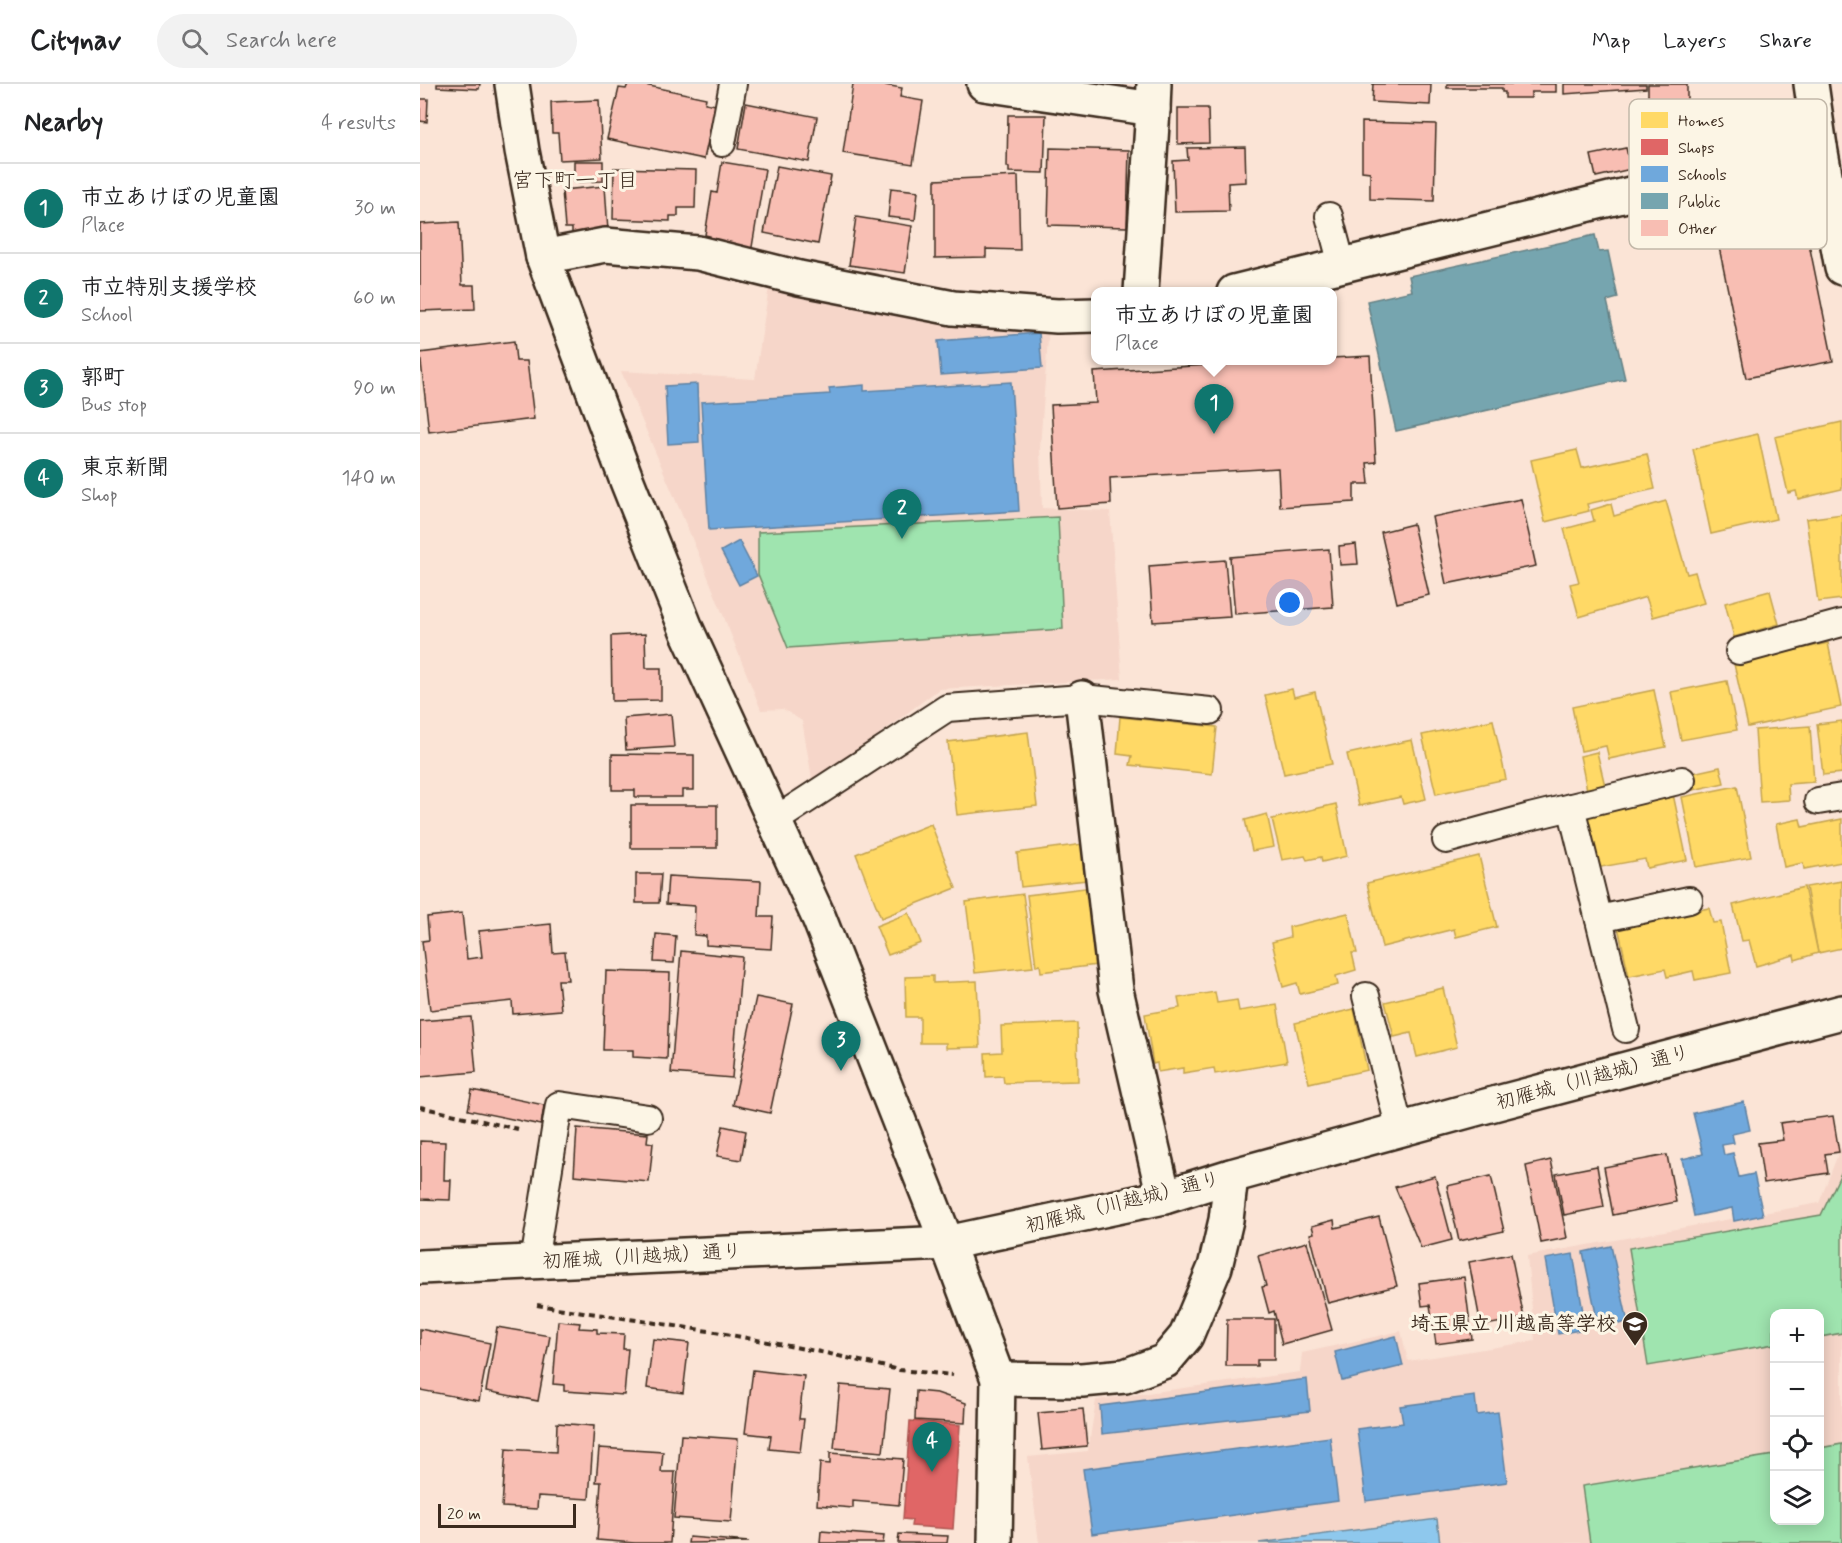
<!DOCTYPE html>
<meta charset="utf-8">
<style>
body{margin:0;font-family:Mynerve,"Klee One",sans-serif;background:#f2f2f2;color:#202124}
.controls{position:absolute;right:18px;bottom:18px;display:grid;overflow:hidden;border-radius:12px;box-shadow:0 3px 15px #0003}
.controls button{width:54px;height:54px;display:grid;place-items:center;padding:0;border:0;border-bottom:2px solid #e0e0e0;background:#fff;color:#202124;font:30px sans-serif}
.scale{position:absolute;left:18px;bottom:15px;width:138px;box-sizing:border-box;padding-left:6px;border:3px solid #3b2a1e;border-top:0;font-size:16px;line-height:21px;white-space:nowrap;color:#3b2a1e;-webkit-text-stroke:4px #fcf5e5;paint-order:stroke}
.you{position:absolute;left:870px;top:519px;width:21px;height:21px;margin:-15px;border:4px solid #fff;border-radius:50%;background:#1a73e8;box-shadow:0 0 0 9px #1a73e833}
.badge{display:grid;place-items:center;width:39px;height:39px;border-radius:50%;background:#0f766e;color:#fff;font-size:20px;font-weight:700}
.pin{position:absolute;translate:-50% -50px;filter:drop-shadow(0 2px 3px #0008)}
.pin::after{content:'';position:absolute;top:32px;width:21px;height:18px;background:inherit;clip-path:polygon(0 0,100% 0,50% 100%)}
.popup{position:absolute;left:671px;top:203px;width:246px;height:78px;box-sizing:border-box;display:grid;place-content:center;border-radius:12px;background:#fff;filter:drop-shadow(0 2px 4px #0005);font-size:20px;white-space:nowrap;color:#757577}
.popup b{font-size:22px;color:#202124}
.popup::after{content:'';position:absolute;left:50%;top:100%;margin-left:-12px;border:12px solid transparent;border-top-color:#fff}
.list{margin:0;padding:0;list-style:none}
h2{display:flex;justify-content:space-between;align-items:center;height:78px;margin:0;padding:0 24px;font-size:26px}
h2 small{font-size:20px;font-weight:400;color:#757577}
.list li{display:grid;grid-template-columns:39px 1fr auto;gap:18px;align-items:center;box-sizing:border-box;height:90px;padding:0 24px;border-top:2px solid #e0e0e0}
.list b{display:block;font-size:22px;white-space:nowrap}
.list p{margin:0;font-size:20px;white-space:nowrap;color:#757577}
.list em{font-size:20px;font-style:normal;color:#757577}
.icon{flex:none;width:33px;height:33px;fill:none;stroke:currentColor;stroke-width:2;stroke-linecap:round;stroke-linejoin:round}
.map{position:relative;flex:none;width:1422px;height:1459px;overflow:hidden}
header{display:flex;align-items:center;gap:36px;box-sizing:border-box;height:84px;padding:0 30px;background:#fff;border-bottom:2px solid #e0e0e0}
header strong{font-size:28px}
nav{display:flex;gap:33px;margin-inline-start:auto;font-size:21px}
.search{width:420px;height:54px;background:#f2f2f2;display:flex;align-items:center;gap:15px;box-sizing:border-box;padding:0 21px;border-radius:33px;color:#757577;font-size:22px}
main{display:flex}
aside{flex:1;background:#fff}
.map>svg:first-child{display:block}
.built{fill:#f6d6c9;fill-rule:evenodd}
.green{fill:#9fe4af;stroke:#6d8766;stroke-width:1.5}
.water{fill:#8ec8ed;stroke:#6d899a;stroke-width:1.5}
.homes{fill:#ffd966;stroke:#c4a450;stroke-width:1.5}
.shops{fill:#e06666;stroke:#ae5450;stroke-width:1.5}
.schools{fill:#6fa8dc;stroke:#5f82a3;stroke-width:1.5}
.public{fill:#76a5af;stroke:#648084;stroke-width:1.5}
.building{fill:#f8beb3;stroke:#3b2a1e;stroke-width:1.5}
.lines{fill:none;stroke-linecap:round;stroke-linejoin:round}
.lane-casing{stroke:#3b2a1e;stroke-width:30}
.street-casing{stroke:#3b2a1e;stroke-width:38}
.secondary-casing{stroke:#3b2a1e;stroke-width:38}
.path{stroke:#3b2a1e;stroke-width:4;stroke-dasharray:6 4.5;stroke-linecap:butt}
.lane{stroke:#fcf5e5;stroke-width:26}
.street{stroke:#fcf5e5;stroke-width:33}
.secondary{stroke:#fcf5e5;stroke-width:33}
.labels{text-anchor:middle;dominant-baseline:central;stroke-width:6;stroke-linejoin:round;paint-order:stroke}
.street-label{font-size:20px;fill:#3b2a1e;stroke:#fcf5e5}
.poi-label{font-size:20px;font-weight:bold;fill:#3b2a1e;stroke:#fcf5e5;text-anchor:end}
.neighbourhood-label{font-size:21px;fill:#3b2a1e;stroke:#fcf5e5}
.key{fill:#fcf5e5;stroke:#c2b8a9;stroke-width:1.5}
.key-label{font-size:16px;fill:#3b2a1e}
</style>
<header>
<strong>Citynav</strong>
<div class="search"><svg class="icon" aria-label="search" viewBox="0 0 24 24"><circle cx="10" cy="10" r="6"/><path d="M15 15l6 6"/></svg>Search here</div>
<nav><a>Map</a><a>Layers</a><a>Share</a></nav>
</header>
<main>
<aside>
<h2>Nearby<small>4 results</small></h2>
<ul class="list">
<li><span class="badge">1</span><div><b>市立あけぼの児童園</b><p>Place</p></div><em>30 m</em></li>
<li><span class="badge">2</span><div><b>市立特別支援学校</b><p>School</p></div><em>60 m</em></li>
<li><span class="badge">3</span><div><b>郭町</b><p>Bus stop</p></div><em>90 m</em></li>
<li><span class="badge">4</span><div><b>東京新聞</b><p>Shop</p></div><em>140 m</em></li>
</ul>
</aside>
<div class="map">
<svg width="1422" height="1459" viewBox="0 0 1422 1459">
<rect width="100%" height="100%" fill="#fbe4d6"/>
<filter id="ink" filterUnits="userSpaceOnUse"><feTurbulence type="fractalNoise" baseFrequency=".0167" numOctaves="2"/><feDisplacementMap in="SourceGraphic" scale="12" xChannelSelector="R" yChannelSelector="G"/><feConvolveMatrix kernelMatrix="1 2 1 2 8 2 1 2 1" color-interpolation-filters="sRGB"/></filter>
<g filter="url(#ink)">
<g class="built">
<path d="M349,203L629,241L620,364L622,424L690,427L702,595L519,605L393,700L382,637L363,625L341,626L284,483L201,287L335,295Z"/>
<path d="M1422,1060V1459H619L608,1373L668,1367L676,1316L880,1288L882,1269L981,1247L988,1277L1115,1257L1107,1172L1399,1119ZM1354,1230H1400V1436H1354Z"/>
</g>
<g class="green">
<path d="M638,433L643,545L368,564L338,490V448Z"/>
<path d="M1422,1087V1249L1400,1253V1230H1354V1260L1228,1282L1209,1164L1401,1131Z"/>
<path d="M1422,1360V1459H1170L1162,1402L1354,1371V1436H1400V1364Z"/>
</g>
<path class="water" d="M1017,1435L1020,1459H839Z"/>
<g class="homes">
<path d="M1422,338V405L1378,415L1376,407L1368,409L1355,353Z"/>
<path d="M1338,350L1356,435L1291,450L1273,365Z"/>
<path d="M1157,366L1162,384L1227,370L1235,405L1167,420L1169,427L1125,438L1111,376Z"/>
<path d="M1246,417L1267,490L1275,488L1284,519L1233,533L1226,513L1159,533L1150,500L1159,498L1144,445L1174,437L1171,426L1191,420L1194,432Z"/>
<path d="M1422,430V515L1398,518L1386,435Z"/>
<path d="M1350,507L1359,540L1314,553L1305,519Z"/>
<path d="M1408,559L1421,623L1328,643L1314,580Z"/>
<path d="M1307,597L1317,646L1261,656L1251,608Z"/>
<path d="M872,605L874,613L895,608L912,680L864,690L845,611Z"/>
<path d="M1234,606L1246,663L1189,675L1186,662L1161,667L1152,623Z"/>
<path d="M700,633L797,643L792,690L710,681L712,672L697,670Z"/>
<path d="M1073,636L1086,695L1016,710L1002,651Z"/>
<path d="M1422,637V689L1403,691L1397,640Z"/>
<path d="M1390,642L1394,698L1368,700L1369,716L1340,718L1335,646Z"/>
<path d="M608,648L617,722L537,731L528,658Z"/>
<path d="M992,656L1006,715L983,720L981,713L939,722L927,670Z"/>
<path d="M1177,668L1185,702L1167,706L1160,672Z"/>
<path d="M1300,683L1304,699L1273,706L1268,690Z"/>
<path d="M1317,702L1331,773L1276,783L1262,713Z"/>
<path d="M1253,710L1267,776L1227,784L1225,775L1176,784L1164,727Z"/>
<path d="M916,720L927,772L902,778L901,773L887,776L885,772L862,776L852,735Z"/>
<path d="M847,730L854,763L832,767L825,736Z"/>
<path d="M1380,735L1382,743L1422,735V778L1384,785L1383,779L1364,783L1356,740Z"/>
<path d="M511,740L536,804L461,834L436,770Z"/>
<path d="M663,760L667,796L601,803L597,769Z"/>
<path d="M1059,772L1077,843L1036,853L1034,845L962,863L947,799Z"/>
<path d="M1422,797V864L1398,869L1386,803Z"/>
<path d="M673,803L677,881L621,888L620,881L616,882L607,811Z"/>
<path d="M1384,803L1398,869L1375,876L1374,871L1336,882L1329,856L1322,857L1313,821Z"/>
<path d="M603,810L613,883L555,889L546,818Z"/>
<path d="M1289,824L1293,839L1301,838L1311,889L1275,896L1273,887L1247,893L1245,885L1209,892L1198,843Z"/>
<path d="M489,829L501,859L468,871L456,842Z"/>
<path d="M928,829L937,869H932L936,886L916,892L918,901L880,910L877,899L863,903L852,858L870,853L869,843Z"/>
<path d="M513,892V899L557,897L560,963L526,964V959H500V933H486L485,893Z"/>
<path d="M1023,904L1037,963L997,973L991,949L974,953L965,918Z"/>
<path d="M795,908L797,919L817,916L819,927L857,921L867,978L795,990L794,984L763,989V984L738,988L737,979L733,980L725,930L760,924L758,914Z"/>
<path d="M934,925L947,986L889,999L875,939Z"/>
<path d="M657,939L658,997L584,999L583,992L566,993L565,969L582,968L581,942Z"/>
</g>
<path class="shops" d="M490,1337L540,1341L533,1445L491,1442L492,1436L483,1435Z"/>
<g class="schools">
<path d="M619,249L622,284L521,291L518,257Z"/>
<path d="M591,298L599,427L289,446L281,318L410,310L409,304L444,301V307Z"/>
<path d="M277,300L279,358L248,360L245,302Z"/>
<path d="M319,457L337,492L319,501L301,467Z"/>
<path d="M1324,1018L1330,1046L1312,1050L1314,1059L1302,1061L1304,1071L1313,1069L1319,1093L1334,1090L1343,1131L1314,1137L1312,1124L1274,1132L1262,1075L1283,1070L1273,1029Z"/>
<path d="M1191,1162L1208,1238L1179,1244L1163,1168Z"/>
<path d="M1153,1170L1166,1245L1138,1250L1125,1175Z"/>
<path d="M976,1252L983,1282L922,1297L915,1268Z"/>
<path d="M887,1295L890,1327L682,1350L680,1322Z"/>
<path d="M1055,1312L1057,1331L1078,1328L1087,1398L946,1417L937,1345L983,1339L980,1322Z"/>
<path d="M910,1353L918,1417L672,1450L663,1385Z"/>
</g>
<path class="public" d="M1175,151L1179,168L1188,167L1198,214L1187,217L1205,295L976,347L947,217L992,207L989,192Z"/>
<g class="building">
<path d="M17,0H60L59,5L17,3Z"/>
<path d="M208,0H220L286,14L285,19L296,21L284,75L187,55L199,4L206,5Z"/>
<path d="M433,0H459L482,4L480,13L503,17L493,80L423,69Z"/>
<path d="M953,0H1011L1010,21L952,18Z"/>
<path d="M1027,0H1136V8H1111V14H1085V8H1082V4H1027Z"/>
<path d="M1144,0H1226V4L1144,10Z"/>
<path d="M1228,0H1267V17L1228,18Z"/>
<path d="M0,15H8L7,38L0,37Z"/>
<path d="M179,16L182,74L140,76L138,49H132L131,18Z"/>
<path d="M326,19L397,33L389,78L318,65Z"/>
<path d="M758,24H788L789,59L758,60Z"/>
<path d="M588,31H626L624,89L589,88V83H587Z"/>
<path d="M942,38L1016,40L1014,117L950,115V88L942,87Z"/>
<path d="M825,63L826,98L808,99L809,127L755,128L753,77L768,76L767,64Z"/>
<path d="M630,64L709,66L707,143L628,141Z"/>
<path d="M1206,64L1211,85L1176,93L1171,71Z"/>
<path d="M154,77H183V97L154,98Z"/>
<path d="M302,78L345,85L331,169L289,163L290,152L285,151L292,108L297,109Z"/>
<path d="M357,82L411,92L398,160L344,149Z"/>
<path d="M194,84L276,86L275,124H258V132H250V137L193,135Z"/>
<path d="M598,92L600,166L566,165V173L515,174V96Z"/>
<path d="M1376,98L1390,107L1396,136L1318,154L1309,114Z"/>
<path d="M185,102L188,147L152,150V144H145L142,106Z"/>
<path d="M471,104L498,107L495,136L468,133Z"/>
<path d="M436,133L492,142L485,189L429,181Z"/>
<path d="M39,138L42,201H54L55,225L0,227V140Z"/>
<path d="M1386,145L1413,277L1326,294L1299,163Z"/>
<path d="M94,257L96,277H107L114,335L9,348L0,269Z"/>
<path d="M950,272L956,378L947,379L949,400H934V418L860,423L858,384L690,394L691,420L637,424L631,321L676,319L674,288L873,276H912V274Z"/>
<path d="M1101,415L1116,482L1026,500L1012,433Z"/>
<path d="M993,440L1009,511L977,519L961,448Z"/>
<path d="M936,460L938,480L920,481L919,462Z"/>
<path d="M909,465L913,523L815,530L810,473Z"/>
<path d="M805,476L810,533L733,538L729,482Z"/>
<path d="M225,550L226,584H241V616L192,617L191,552Z"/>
<path d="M251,630L254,663L206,666L204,634Z"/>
<path d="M192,670L274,671V706H262V713H215V706H192Z"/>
<rect x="211" y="721" width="86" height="43"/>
<path d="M216,790H241L239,819H216Z"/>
<path d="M248,792L341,797L339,833H353L351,865L286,861V852L274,851L275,822L246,820Z"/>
<path d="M42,829L47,875L62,873L59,847L131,840L133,869L145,868L148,896H138L141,926L93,930L92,917L10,926L2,857L9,856L7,833Z"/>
<path d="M236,850L256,852L254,879L234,878Z"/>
<path d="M261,867L322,873L312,994L251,989Z"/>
<path d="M186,887L250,889L247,975L213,973V966H183Z"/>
<path d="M336,913L373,920L350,1029L313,1021Z"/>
<path d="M51,933L56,988L0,993V937Z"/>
<path d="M52,1006L124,1021L121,1041L48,1026Z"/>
<path d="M1413,1032L1419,1068L1405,1070L1408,1089L1344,1099L1338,1059L1363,1056L1360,1039Z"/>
<path d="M303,1042L326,1047L321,1076L297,1072Z"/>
<path d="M157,1044L228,1050L227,1058L233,1059L229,1098L154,1091Z"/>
<path d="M0,1057L25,1058L24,1096H31L30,1116L0,1115Z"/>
<path d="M1247,1071L1256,1118L1193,1131L1184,1083Z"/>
<path d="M1131,1076L1147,1154L1121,1159L1106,1082Z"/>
<path d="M1177,1082L1184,1123L1144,1131L1136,1090Z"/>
<path d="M1015,1092L1032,1156L1001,1164L975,1103Z"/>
<path d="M1071,1092L1084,1147L1039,1157L1027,1102Z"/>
<path d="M959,1133L977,1202L908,1219L890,1150L894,1149L892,1142L914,1136L915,1144Z"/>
<path d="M887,1158L912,1246L862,1260L854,1227L849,1229L842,1203L846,1202L838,1172Z"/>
<path d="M1091,1170L1104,1234L1061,1242L1049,1178Z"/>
<path d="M1044,1193L1052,1255L1016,1260L1010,1221L1002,1222L999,1199Z"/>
<path d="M807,1235H854V1276H837V1282H806Z"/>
<path d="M138,1237L160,1239L159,1244L177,1245V1249L204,1250L203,1265H208L204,1311L144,1307V1301L133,1300Z"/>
<path d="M77,1243L130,1252L118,1317L66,1307Z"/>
<path d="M0,1245L70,1259L59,1317L0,1306Z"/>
<path d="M233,1255L269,1259L263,1309L227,1304Z"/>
<path d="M333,1286L384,1292L379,1335H384L380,1368L349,1365L351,1352L325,1349Z"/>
<path d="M420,1301L470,1305L463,1368L414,1364Z"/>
<path d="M496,1307L517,1309L546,1319L545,1339L495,1336Z"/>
<path d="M663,1325L667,1362L622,1366L618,1329Z"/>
<path d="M137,1339L174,1342L169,1415L118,1412L117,1425L82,1423L86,1365L136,1368Z"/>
<path d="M261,1351L318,1355L311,1438L254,1434Z"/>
<path d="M179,1364L243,1368L241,1388H255L250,1459H215L177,1456L181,1398H176Z"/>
<path d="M410,1369L483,1375L479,1421L433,1417V1424L397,1421L400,1379L410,1380Z"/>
<path d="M401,1447L464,1452L463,1459H400Z"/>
<path d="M479,1450L528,1452L527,1459H478Z"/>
<path d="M269,1453L329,1458L268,1459Z"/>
</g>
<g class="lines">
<g class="lane-casing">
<g id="lane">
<path d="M302,59L313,0"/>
<path d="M909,132L922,181"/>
<path d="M1319,567L1422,539"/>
<path d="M1398,717L1422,713"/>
<path d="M1151,723L1206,945"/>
<path d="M354,737L527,624L662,614L790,627"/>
<path d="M1026,756L1110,733L1262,696"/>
<path d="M1179,835L1269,816"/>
<path d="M946,912L980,1046"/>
<path d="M114,1178L139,1021L228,1034"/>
</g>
</g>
<g class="street-casing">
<g id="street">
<path d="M92,0L102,67L123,173L207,397L267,547L399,834L527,1159L578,1295L575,1459"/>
<path d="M564,0L733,25L734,0"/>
<path d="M1391,0L1400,63L1422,184"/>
<path d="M123,173L185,161L278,169L379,194L533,224L637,232L676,231"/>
<path d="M721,208L733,25"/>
<path d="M814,208L1400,63"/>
<path d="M662,614L696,906L744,1113"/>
<path d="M578,1295L662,1296L705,1292L745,1277L766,1252L795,1183L806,1136L811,1092"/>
</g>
</g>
<g class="secondary-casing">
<path id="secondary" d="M0,1183L527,1159L744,1113L811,1092L1066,1022L1422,928"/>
</g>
<g class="path">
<path d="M0,1023L98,1045"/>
<path d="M117,1221L295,1248L406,1269L479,1286L533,1291"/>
</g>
<use href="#lane" class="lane"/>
<use href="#street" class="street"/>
<use href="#secondary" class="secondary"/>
</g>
</g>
<defs>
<g id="school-pin" transform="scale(1.35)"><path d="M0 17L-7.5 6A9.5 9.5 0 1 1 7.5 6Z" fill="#3b2a1e" stroke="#fcf5e5"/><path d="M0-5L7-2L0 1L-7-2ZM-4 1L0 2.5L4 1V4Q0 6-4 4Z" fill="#fff"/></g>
</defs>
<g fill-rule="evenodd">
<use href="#school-pin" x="1215" y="1240"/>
</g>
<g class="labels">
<g class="street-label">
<text transform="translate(1173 994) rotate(-15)">初雁城（川越城）通り</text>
<text transform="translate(703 1119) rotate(-14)">初雁城（川越城）通り</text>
<text transform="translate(222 1173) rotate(-3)">初雁城（川越城）通り</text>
</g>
<g class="poi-label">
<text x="1196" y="1240">埼玉県立 川越高等学校</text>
</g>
<g class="neighbourhood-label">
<text x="155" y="97">宮下町一丁目</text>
</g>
</g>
<rect x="1209" y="15" width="198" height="150" rx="9" class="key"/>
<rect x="1221" y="28" width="27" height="16" fill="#ffd966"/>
<rect x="1221" y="55" width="27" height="16" fill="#e06666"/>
<rect x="1221" y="82" width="27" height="16" fill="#6fa8dc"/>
<rect x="1221" y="109" width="27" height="16" fill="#76a5af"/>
<rect x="1221" y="136" width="27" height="16" fill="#f8beb3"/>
<g class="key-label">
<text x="1258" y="42">Homes</text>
<text x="1258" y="69">Shops</text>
<text x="1258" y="96">Schools</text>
<text x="1258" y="123">Public</text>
<text x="1258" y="150">Other</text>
</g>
</svg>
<div class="controls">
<button>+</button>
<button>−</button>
<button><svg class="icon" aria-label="locate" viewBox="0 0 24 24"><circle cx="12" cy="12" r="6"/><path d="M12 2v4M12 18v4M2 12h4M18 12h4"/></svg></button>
<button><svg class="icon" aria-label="layers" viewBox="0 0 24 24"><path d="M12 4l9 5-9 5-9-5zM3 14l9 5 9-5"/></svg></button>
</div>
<div class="scale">20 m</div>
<div class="you"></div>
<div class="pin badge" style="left:794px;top:350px">1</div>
<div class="popup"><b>市立あけぼの児童園</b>Place</div>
<div class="pin badge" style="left:482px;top:455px">2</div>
<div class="pin badge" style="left:421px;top:987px">3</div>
<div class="pin badge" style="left:512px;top:1388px">4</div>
</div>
</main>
